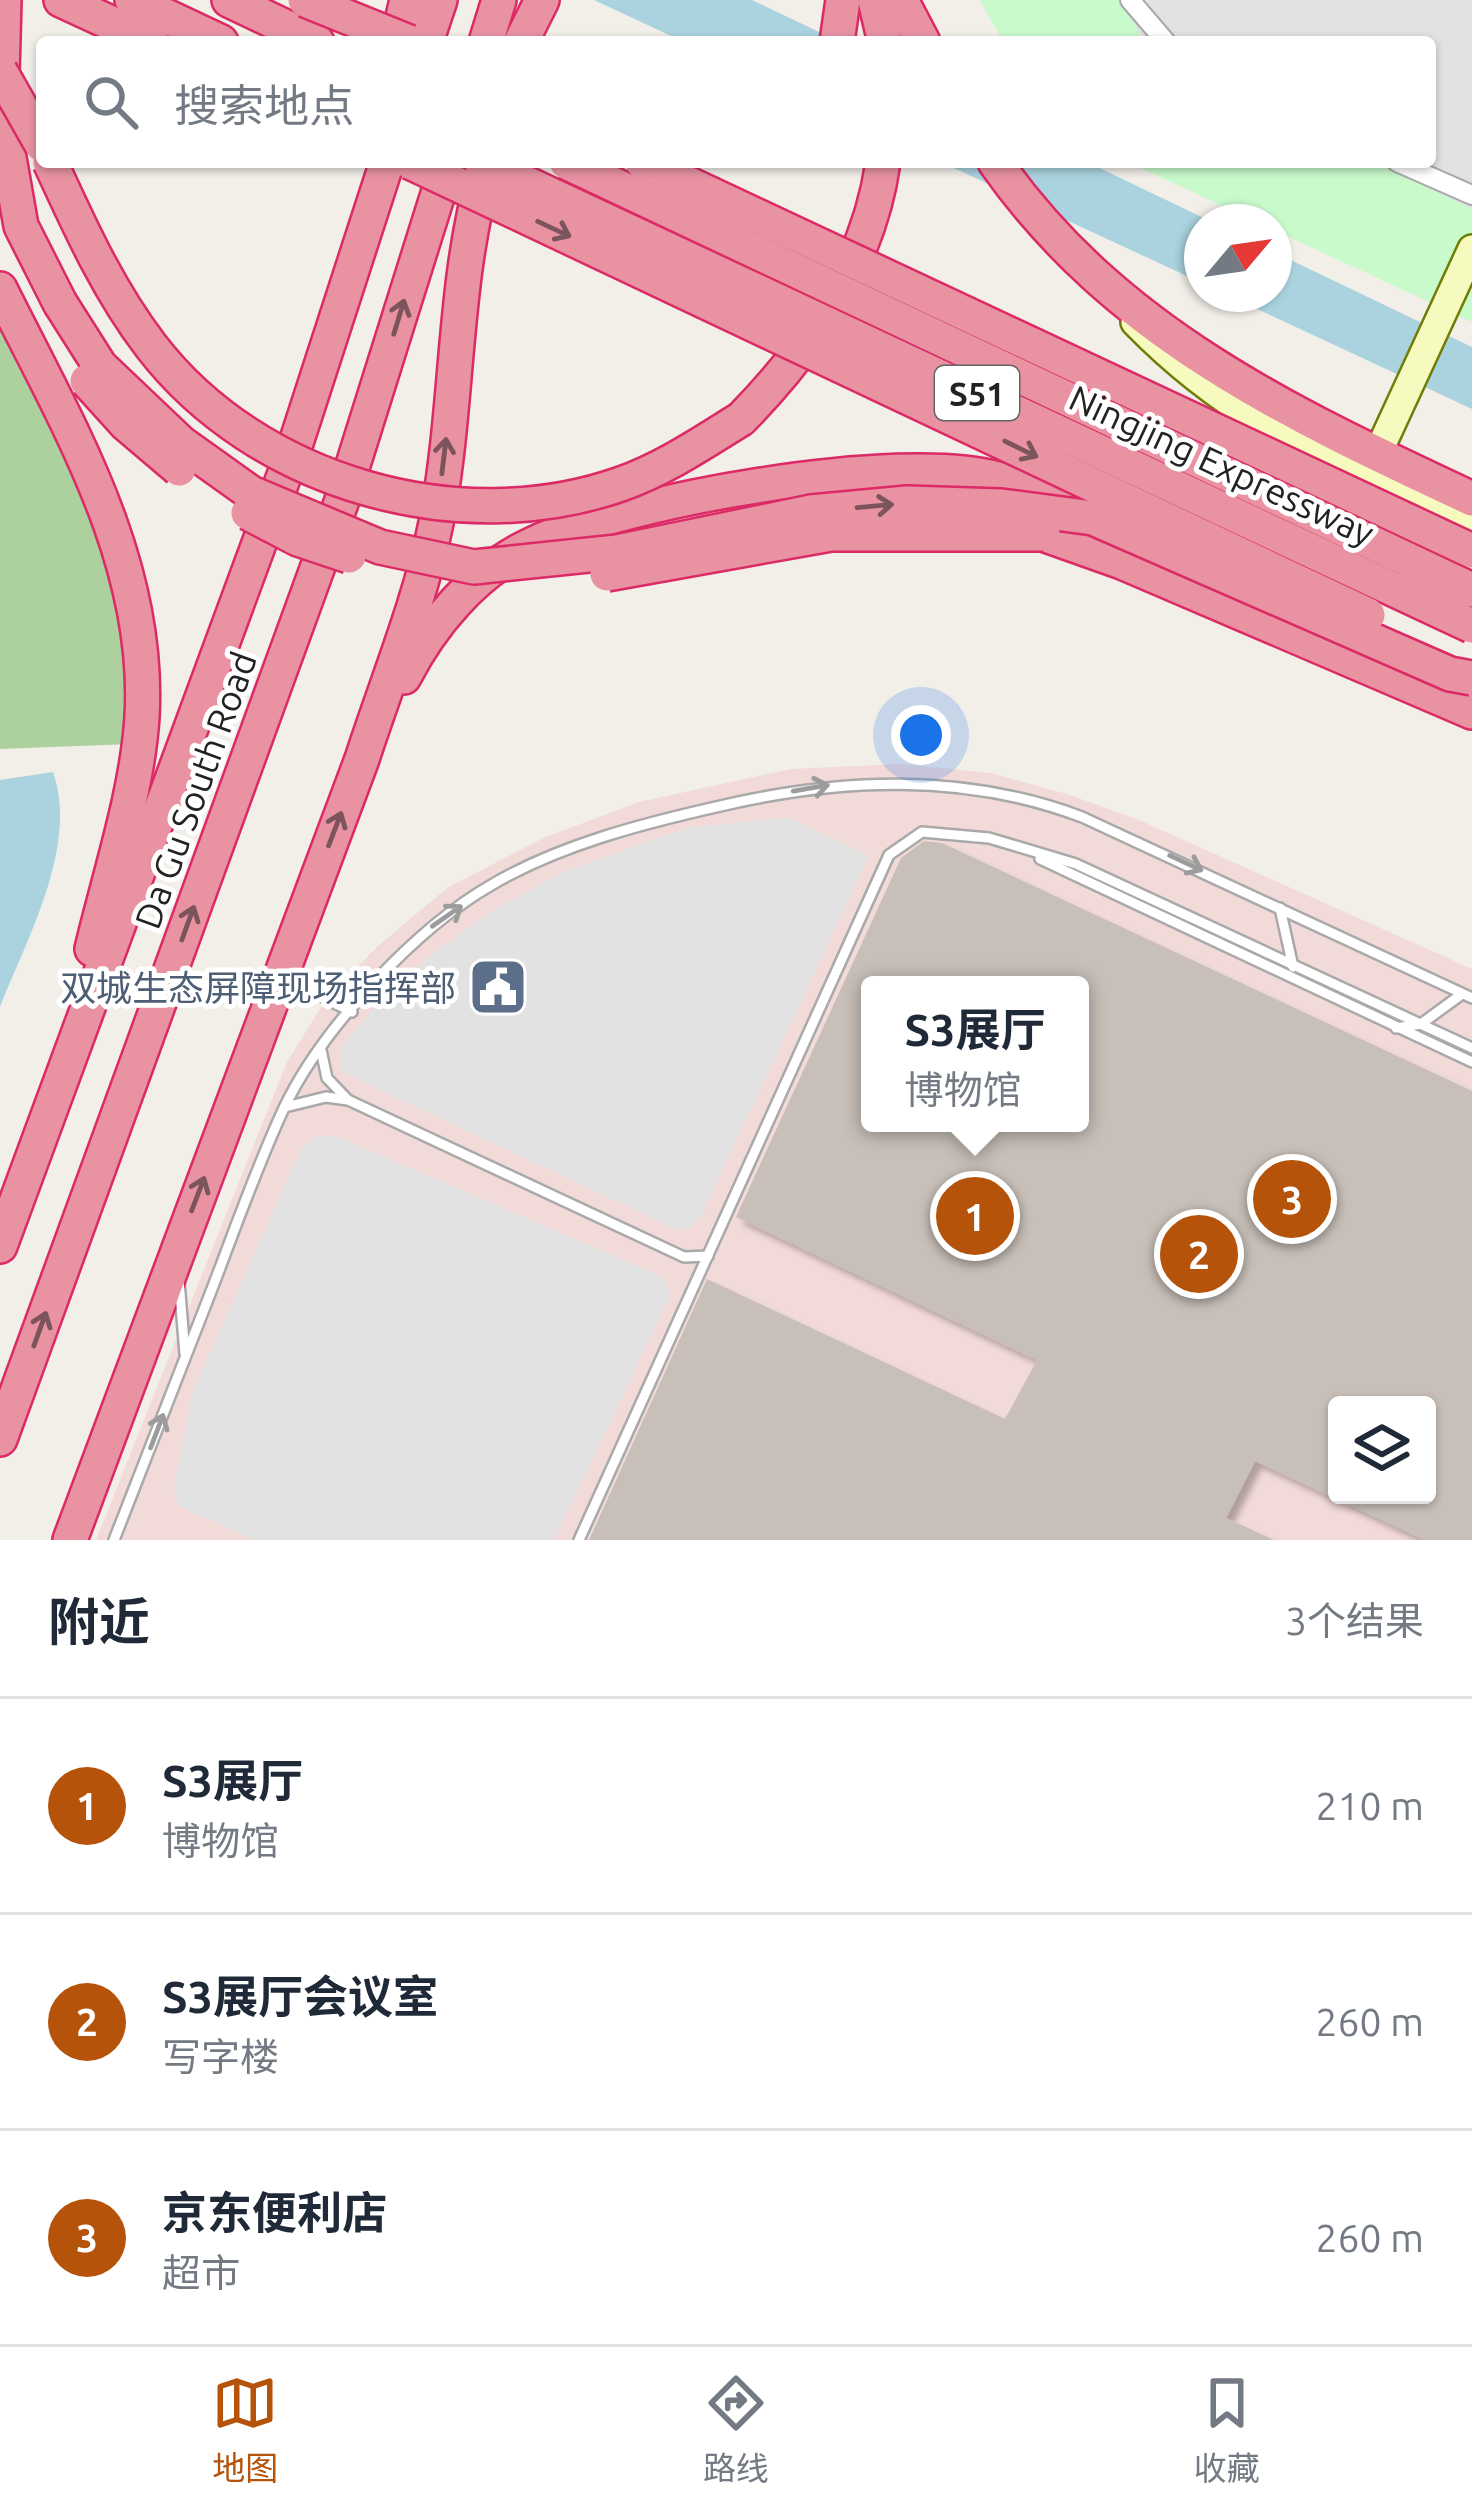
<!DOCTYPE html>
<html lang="zh">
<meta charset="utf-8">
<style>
body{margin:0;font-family:Ubuntu,"Noto Sans SC",sans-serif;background:#f6f6f7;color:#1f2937}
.controls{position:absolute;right:36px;bottom:36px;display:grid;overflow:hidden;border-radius:12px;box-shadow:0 3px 9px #0004}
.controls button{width:108px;height:108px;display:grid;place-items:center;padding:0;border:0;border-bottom:3px solid #e0e1e3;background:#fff;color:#1f2937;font:60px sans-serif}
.compass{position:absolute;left:1184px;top:204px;width:108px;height:108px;border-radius:50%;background:#fff;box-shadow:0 3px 9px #0004;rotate:61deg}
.you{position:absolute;left:921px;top:735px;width:42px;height:42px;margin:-30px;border:9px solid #fff;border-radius:50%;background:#1a73e8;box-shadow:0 0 0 18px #1a73e833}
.badge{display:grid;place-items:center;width:78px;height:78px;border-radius:50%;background:#b45309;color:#fff;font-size:39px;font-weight:700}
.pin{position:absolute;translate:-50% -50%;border:6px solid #fff;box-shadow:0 3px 12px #0006}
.popup{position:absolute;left:861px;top:976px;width:228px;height:156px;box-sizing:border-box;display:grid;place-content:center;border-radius:12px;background:#fff;filter:drop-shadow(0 3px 9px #0005);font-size:39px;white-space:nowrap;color:#747a83}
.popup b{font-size:45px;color:#1f2937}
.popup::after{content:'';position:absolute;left:50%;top:100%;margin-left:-24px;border:24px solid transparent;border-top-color:#fff}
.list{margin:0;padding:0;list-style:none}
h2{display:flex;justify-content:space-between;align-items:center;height:156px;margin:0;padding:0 48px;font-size:51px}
h2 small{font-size:39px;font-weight:400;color:#747a83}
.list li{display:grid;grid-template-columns:78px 1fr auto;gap:36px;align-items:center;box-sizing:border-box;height:216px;padding:0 48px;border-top:3px solid #e0e1e3}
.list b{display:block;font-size:45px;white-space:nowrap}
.list p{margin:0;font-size:39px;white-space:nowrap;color:#747a83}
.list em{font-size:39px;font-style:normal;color:#747a83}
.icon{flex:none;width:66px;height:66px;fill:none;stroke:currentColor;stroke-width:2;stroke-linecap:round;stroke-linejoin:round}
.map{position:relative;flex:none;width:1472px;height:1540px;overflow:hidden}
.search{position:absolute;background:#fff;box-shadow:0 3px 9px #0004;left:36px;right:36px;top:36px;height:132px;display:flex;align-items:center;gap:30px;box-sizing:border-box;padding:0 42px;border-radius:12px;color:#747a83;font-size:45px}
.sheet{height:804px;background:#fff}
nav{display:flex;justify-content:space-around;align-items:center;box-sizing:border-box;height:168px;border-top:3px solid #e0e1e3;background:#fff;font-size:33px;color:#747a83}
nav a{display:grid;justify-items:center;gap:6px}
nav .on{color:#b45309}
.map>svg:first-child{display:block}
.commercial{fill:#f2dad9;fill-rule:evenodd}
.forest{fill:#add19e}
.park{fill:#c8facc}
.parking{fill:#e2e2e2}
.water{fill:#aad3df}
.building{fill:#c7bfb8;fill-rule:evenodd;filter:url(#shadow)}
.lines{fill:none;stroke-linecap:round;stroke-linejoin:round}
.lane-casing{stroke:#a9a9a9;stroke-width:14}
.street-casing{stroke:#a9a9a9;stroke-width:22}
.secondary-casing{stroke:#707d05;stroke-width:32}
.highway-casing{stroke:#dc2a67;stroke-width:38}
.lane{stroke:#fff;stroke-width:9}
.street{stroke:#fff;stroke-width:18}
.secondary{stroke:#f7fabf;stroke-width:27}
.highway{stroke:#e892a2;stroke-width:33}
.highway-bridge-casing{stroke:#dc2a67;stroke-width:38;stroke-linecap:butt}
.highway-bridge{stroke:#e892a2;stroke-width:33}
.oneway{stroke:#7b545c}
.oneway2{stroke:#9c9c9c}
.labels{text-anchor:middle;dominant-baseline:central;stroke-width:10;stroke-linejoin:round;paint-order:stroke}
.shield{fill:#fff;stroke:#646464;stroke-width:3}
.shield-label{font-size:33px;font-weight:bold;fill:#222}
.street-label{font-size:36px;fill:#222;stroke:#fff}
.service-label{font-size:36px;fill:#4e5e75;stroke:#fff;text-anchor:end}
</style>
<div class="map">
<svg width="1472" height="1540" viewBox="0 0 1472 1540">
<defs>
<filter id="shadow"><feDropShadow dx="7" dy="7" stdDeviation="3" flood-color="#0004"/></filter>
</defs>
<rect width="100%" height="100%" fill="#f2efe9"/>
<path class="commercial" d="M900,764L991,773L1067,794L1139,820L1472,969V1540H96L287,1062L328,996L378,946L447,888L543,838L639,802L791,769ZM870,985H1080V1123H870ZM1337,1405H1427V1495H1337Z"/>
<path class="forest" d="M0,314L112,548L131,646V744L0,749Z"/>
<path class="park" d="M980,0H1472V322L1274,230V222H1257L1128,162H1430V42H1003Z"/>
<g class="parking">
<path d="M1121,0H1472V209L1374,162H1430V42H1144Z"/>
<path d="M788,817L869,856L701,1216L688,1230L673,1228L340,1071L341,1047L397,981L487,914L562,872L687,828Z"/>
<path d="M336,1136L663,1277L671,1294L554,1540H255L178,1506L174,1489L192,1393L301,1149L317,1137Z"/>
</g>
<g class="water">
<path d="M594,0H752L840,42H684Z"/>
<path d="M941,162H1087L1212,222H1202V283Z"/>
<path d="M1274,252L1472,347V409L1225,294H1274Z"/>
<path d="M53,772C79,845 27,939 0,1007V780Z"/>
</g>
<path class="building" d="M924,841L942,843L1472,1091V1540H1425L1255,1461L1226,1518L1274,1540H589L707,1279L1005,1419L1037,1360L736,1217L901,858ZM870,985H1080V1123H870ZM1337,1405H1427V1495H1337Z"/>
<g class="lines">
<g class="lane-casing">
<g id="lane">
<path d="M1040,859L1472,1062"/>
<path d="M1280,908L1293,967"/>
<path d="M287,979L352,1012"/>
<path d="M1396,1028L1421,1024L1462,994"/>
<path d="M321,1050L327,1078L348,1100"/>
<path d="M285,1107L326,1097L348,1100L684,1257L708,1256"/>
<path d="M179,1281L185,1354"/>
<path d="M114,1540C146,1458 178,1376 210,1294C234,1232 256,1168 284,1108C322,1028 416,928 493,884C560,845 641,824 716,807C838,778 963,772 1082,817L1472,998"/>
<path d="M579,1540L889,855L922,832L989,838L1076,864L1472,1048"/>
</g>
</g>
<g class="street-casing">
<g id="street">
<path d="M1130,0L1166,42"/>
<path d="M1397,162L1472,195"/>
</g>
</g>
<g class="secondary-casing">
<g id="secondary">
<path d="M1135,322C1240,430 1340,463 1472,526"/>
<path d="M1377,455L1472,249"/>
</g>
</g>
<g class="highway-casing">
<g id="highway">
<path d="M4,0L1,112L21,226L60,303"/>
<path d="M61,0L152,42"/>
<path d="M132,0L221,42"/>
<path d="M229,0L317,42"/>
<path d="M875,0L885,42"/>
<path d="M901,0L923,42"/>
<path d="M397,42L407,0"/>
<path d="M426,42L440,0"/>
<path d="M486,42L499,0"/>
<path d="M521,42L542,0"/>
<path d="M837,42L843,0"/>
<path d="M995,162C1114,332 1290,414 1472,499"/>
<path d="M0,289C67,424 151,561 142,717C137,794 110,873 92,949"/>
<path d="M741,419C811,348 869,263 883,162"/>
<path d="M1043,534L1122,562L1472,712"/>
<path d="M404,677C431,624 474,573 529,546C619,501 901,451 998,479C1024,487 1049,500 1074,511"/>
<path d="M0,1246L295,446L387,162"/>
<path d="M0,1439L341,503L448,162"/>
<path d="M70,1540L362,759C387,682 420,602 436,523C459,406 452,285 485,170"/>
</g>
</g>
<use href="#lane" class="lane"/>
<use href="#street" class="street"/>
<use href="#secondary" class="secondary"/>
<use href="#highway" class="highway"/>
<g class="highway-bridge-casing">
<g id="highway-bridge">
<path d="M305,0L409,42"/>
<path d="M0,71L42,145"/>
<path d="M50,162C79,225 108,290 151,346C256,483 459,541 621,484C664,469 702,443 741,419"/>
<path d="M410,162L1368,615"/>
<path d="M481,162L1472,626"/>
<path d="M566,162L1472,590"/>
<path d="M642,162L1472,551"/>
<path d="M60,303L100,366L181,443L251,493L380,547L474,567L617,552L811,512L907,503L1001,506L1093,518L1450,674L1472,678"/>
<path d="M87,381L126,424L179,469"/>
<path d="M248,513L298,539L349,556"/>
<path d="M607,574L831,534H1043"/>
</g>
</g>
<use href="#highway-bridge" class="highway-bridge"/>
</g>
<defs><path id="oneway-shaft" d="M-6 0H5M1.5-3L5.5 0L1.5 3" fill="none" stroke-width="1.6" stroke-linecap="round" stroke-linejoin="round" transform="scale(3)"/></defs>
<g class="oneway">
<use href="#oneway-shaft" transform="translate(554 229) rotate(25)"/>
<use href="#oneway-shaft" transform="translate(399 317) rotate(-73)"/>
<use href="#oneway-shaft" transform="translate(1021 449) rotate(26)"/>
<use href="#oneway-shaft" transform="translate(444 456) rotate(-83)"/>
<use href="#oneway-shaft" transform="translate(875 506) rotate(-5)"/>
<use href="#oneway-shaft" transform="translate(335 829) rotate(-69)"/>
<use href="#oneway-shaft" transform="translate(188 923) rotate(-70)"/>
<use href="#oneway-shaft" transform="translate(198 1194) rotate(-69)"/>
<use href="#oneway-shaft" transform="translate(40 1329) rotate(-70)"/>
</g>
<g class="oneway2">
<use href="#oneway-shaft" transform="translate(811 788) rotate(-10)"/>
<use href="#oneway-shaft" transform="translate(1186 863) rotate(25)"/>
<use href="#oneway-shaft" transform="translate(447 916) rotate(-35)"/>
<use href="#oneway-shaft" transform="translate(157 1431) rotate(-69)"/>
</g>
<defs>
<g id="civic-square" transform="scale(3)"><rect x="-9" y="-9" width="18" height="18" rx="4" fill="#5c6f8a" stroke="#fff"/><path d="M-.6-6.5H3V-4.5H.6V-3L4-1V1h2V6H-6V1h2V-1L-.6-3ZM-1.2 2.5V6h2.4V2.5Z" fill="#fff"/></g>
</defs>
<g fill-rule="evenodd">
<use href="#civic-square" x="498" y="987"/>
</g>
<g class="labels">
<rect class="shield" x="935" y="366" width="84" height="54" rx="9"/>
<g class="shield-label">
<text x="977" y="393">S51</text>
</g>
<g class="street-label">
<text transform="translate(1222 465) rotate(25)">Ningjing Expressway</text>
<text transform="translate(195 790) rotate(-70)">Da Gu South Road</text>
</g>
<g class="service-label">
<text x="456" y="987">双城生态屏障现场指挥部</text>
</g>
</g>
</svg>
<div class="controls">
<button><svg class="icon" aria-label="layers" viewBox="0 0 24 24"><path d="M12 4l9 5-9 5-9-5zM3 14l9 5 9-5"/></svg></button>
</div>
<svg class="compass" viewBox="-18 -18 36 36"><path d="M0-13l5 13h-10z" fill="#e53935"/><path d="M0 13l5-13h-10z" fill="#747a83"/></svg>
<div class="you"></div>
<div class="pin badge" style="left:975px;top:1216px">1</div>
<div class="popup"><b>S3展厅</b>博物馆</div>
<div class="pin badge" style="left:1199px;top:1254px">2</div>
<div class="pin badge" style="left:1292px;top:1199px">3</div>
<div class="search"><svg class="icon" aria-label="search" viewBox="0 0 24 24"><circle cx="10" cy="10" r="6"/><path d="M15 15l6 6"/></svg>搜索地点</div>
</div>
<section class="sheet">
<h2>附近<small>3个结果</small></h2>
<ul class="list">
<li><span class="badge">1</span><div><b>S3展厅</b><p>博物馆</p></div><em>210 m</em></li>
<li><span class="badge">2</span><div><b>S3展厅会议室</b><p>写字楼</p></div><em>260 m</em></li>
<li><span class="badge">3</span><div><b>京东便利店</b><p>超市</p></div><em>260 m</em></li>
</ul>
</section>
<nav>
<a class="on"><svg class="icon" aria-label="map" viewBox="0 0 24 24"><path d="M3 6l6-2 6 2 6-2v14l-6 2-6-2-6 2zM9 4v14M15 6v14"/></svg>地图</a>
<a><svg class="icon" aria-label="directions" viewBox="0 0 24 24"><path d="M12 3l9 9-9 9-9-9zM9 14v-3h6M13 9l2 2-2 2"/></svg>路线</a>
<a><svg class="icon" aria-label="saved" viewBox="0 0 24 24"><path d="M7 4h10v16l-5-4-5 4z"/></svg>收藏</a>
</nav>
